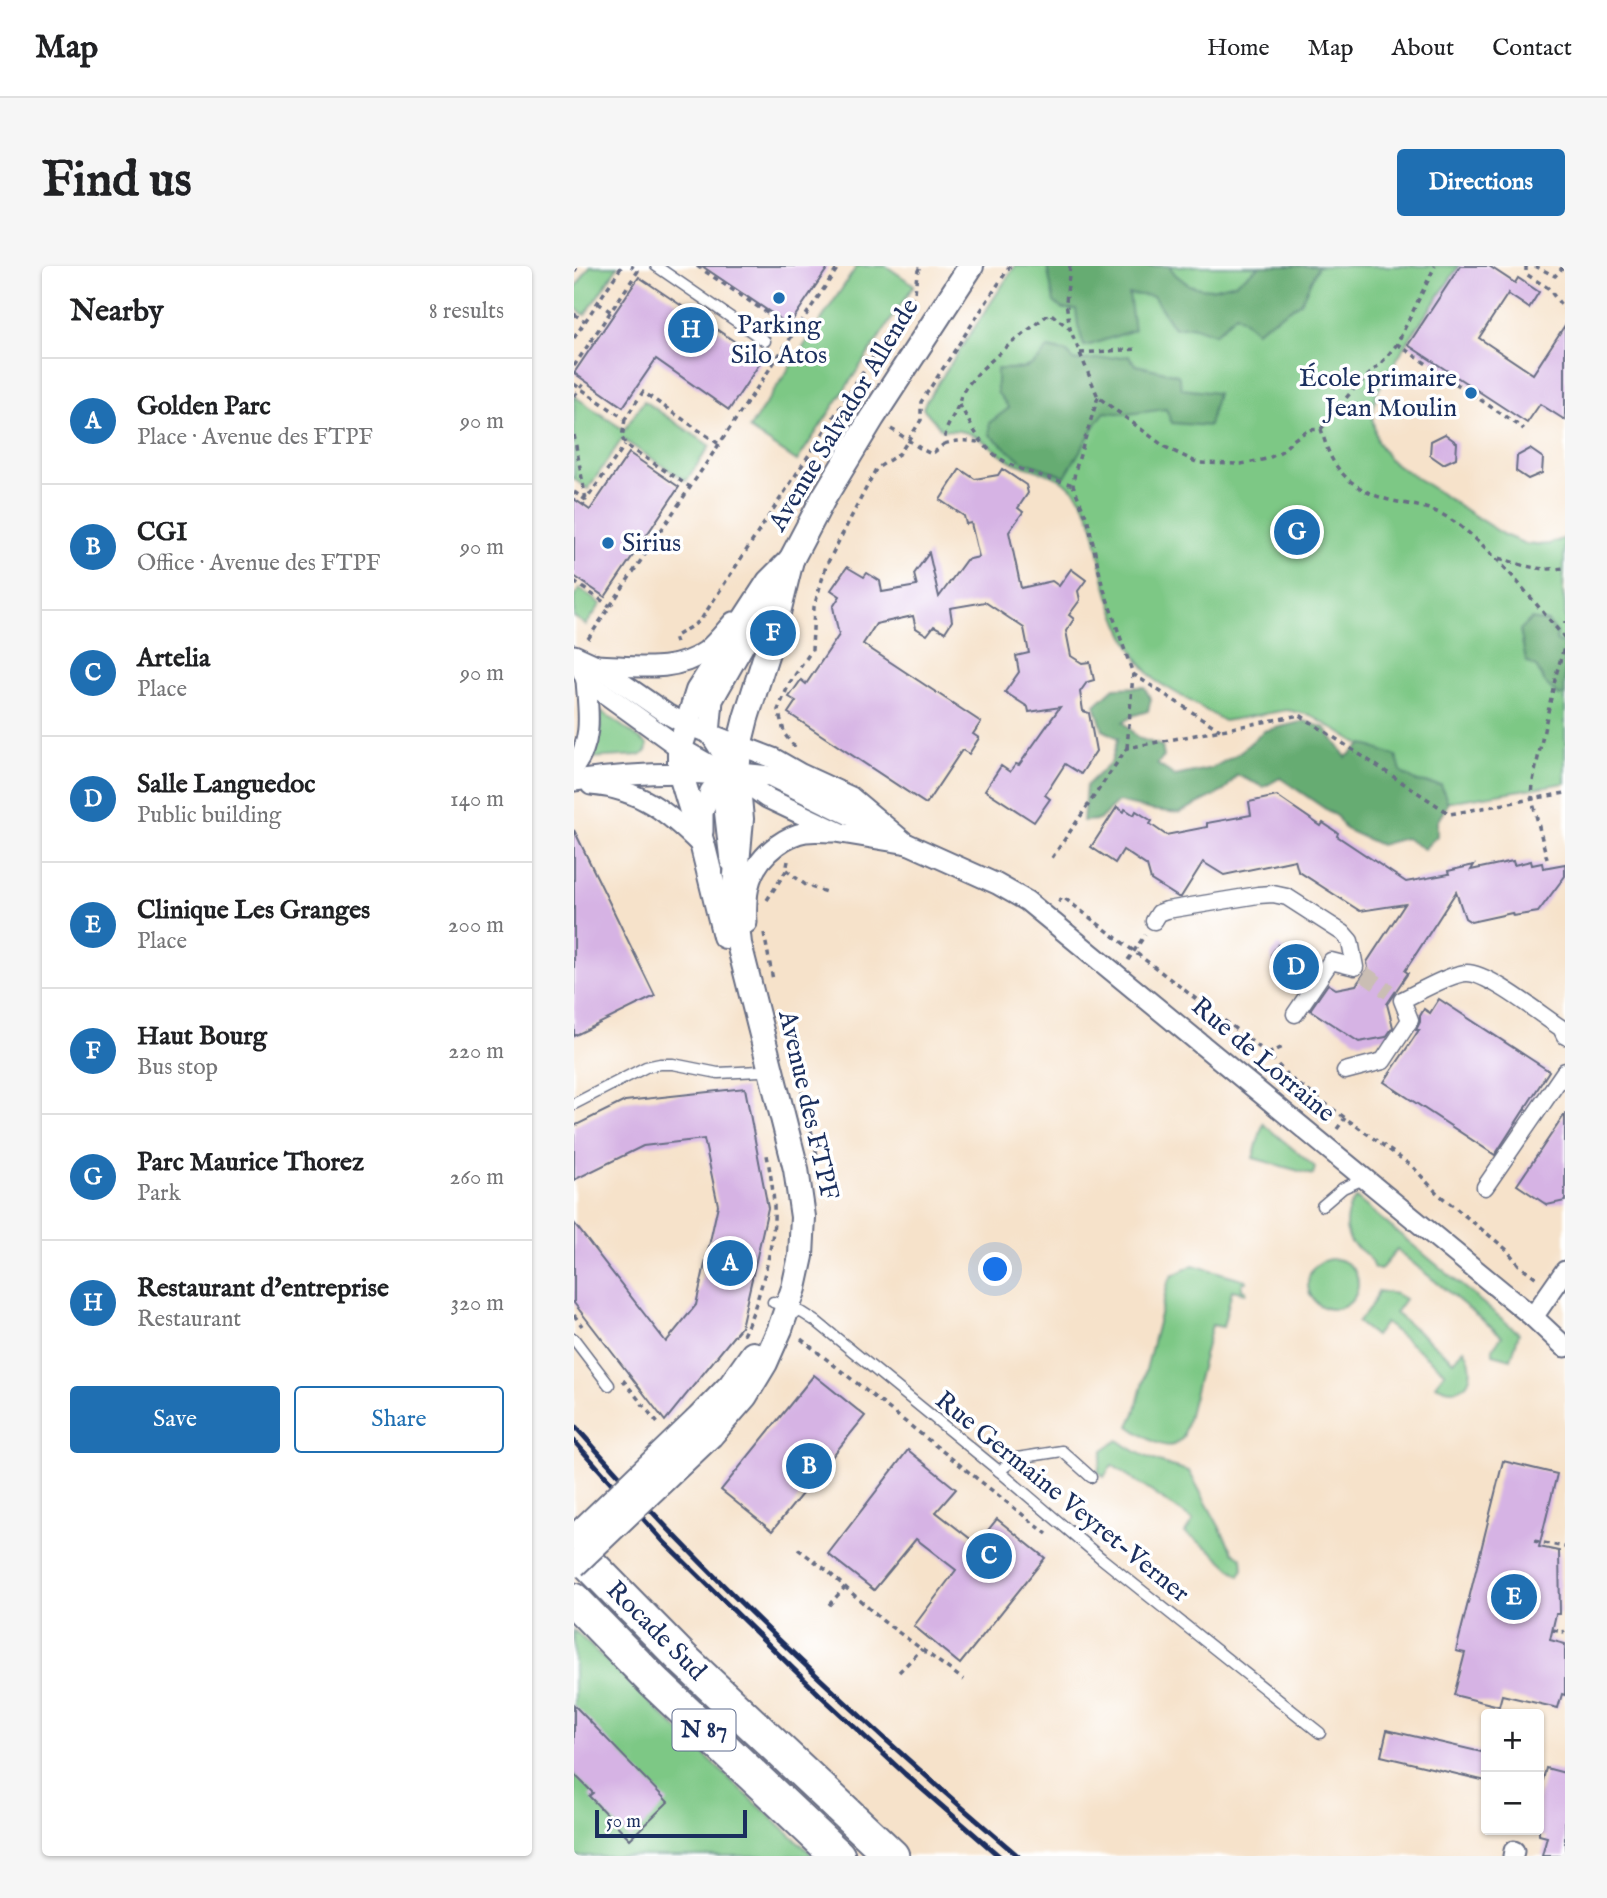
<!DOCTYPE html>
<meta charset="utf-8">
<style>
body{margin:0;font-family:"IM FELL English",serif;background:#f6f6f6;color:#202124}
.controls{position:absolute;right:21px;bottom:21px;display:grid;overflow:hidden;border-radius:7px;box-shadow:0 2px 5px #0004}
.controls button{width:63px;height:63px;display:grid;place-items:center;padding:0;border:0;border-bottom:2px solid #e0e0e0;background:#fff;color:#202124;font:35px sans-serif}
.scale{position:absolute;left:21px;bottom:18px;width:152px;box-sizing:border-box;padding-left:7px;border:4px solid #1b2f5e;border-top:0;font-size:19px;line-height:24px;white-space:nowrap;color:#1b2f5e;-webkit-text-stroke:5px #fff;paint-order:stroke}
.you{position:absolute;left:422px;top:1004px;width:24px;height:24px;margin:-18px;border:5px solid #fff;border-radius:50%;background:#1a73e8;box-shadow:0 0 0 10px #1a73e833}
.badge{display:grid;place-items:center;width:46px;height:46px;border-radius:50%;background:#1f6fb2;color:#fff;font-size:23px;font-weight:700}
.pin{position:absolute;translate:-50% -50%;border:4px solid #fff;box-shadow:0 2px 7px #0006}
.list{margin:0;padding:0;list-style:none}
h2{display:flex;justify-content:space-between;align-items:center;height:91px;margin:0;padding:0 28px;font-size:30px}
h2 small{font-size:23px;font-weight:400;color:#757577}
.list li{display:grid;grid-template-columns:46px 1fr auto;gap:21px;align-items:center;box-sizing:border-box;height:126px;padding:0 28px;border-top:2px solid #e0e0e0}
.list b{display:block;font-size:26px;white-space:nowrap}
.list p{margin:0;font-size:23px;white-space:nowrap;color:#757577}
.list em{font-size:23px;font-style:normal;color:#757577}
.actions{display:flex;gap:14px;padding:21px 28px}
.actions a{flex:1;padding:16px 0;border:2px solid #1f6fb2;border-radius:7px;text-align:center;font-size:24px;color:#1f6fb2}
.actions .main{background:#1f6fb2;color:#fff}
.map{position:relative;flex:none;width:991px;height:1590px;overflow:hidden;border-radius:7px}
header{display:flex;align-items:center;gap:42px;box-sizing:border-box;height:98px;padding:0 35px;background:#fff;border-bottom:2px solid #e0e0e0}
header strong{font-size:33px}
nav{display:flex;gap:38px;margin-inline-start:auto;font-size:24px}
.intro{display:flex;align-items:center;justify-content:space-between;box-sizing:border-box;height:168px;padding:0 42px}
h1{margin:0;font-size:49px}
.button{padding:18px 32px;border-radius:7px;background:#1f6fb2;color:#fff;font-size:24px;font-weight:700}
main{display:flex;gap:42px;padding:0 42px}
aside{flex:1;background:#fff;border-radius:7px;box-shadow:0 2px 5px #0004}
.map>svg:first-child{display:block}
.green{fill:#7dc885;stroke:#4c7c72;stroke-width:2}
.forest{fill:#66ac72;stroke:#406e68;stroke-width:2}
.building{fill:#d6b3e4}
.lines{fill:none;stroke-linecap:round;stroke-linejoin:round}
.pedestrian-tunnel{stroke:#cabeb4;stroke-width:16;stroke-dasharray:16 8;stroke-linecap:butt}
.service-casing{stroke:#686e84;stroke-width:13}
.pedestrian-casing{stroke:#686e84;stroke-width:19}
.minor-casing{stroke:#686e84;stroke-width:23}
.tertiary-casing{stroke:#686e84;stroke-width:28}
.trunk-casing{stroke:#686e84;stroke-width:37}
.path{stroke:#686e84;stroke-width:3.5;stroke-dasharray:5 5;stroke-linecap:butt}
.service{stroke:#fff;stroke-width:10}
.pedestrian{stroke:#fff;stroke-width:16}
.minor{stroke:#fff;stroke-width:19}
.tertiary{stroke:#fff;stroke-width:24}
.trunk{stroke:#fff;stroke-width:33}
.rail{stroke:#1b2f5e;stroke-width:5}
.tertiary-bridge-casing{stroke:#686e84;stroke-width:28;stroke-linecap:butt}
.tertiary-bridge{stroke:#fff;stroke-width:24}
.poi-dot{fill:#1f6fb2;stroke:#fff;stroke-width:2.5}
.labels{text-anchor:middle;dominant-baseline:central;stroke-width:7;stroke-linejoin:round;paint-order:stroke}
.shield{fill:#fff;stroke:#5f6d8e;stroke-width:2}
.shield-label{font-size:24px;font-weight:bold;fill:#1b2f5e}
.poi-label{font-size:26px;fill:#1b2f5e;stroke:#fff}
.street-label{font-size:26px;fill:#1b2f5e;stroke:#fff}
</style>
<header>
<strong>Map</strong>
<nav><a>Home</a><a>Map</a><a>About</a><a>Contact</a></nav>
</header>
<div class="intro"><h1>Find us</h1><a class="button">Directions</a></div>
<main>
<aside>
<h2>Nearby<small>8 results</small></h2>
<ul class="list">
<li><span class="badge">A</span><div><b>Golden Parc</b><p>Place · Avenue des FTPF</p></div><em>90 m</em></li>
<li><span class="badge">B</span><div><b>CGI</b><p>Office · Avenue des FTPF</p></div><em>90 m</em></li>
<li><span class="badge">C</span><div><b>Artelia</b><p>Place</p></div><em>90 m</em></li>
<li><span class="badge">D</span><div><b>Salle Languedoc</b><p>Public building</p></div><em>140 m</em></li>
<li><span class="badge">E</span><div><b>Clinique Les Granges</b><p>Place</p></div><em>200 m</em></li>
<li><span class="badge">F</span><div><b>Haut Bourg</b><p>Bus stop</p></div><em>220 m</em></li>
<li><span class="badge">G</span><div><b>Parc Maurice Thorez</b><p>Park</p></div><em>260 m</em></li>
<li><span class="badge">H</span><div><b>Restaurant d'entreprise</b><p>Restaurant</p></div><em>320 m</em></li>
</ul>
<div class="actions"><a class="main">Save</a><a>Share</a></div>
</aside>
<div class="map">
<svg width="991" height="1590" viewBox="0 0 991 1590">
<rect width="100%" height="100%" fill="#fff"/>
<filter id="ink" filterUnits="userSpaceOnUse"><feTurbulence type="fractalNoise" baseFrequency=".0143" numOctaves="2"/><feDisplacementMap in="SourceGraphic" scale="14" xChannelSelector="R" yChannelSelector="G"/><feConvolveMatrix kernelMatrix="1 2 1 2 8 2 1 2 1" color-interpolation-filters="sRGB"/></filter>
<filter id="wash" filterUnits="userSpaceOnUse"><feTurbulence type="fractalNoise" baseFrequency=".00686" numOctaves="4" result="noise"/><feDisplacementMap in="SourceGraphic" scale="28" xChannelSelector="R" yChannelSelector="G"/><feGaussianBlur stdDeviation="1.57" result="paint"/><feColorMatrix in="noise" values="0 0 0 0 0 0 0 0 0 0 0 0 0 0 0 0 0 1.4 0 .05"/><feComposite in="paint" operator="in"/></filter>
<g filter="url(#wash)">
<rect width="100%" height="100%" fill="#f6e2ca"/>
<g class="green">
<path d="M16,0H44L11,49L0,41V24Z"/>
<path d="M283,0H312L340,19L223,195L175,163Z"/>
<path d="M441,0H885L832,78L802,128L798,151L803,175L816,194L826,201L930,269L952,278L963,279L975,278L991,272L989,327L991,339V517L880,535H872L860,529L790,481L736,449L713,444L650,455L582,415C557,391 540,350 531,316C523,284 522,240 493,218C478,206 457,204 439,196C423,188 411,172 394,167C385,164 376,164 368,164L349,142L351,137Z"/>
<path d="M0,130L50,164L70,135L136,180L112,215L48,173L14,223L0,213Z"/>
<path d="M6,323L27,338L12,359L0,351V331Z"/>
<path d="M27,445L73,478C74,484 72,486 67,489L15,492L26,466Z"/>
<path d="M689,858L741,901L739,909L679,892Z"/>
<path d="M782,932L945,1067L937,1093L919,1088V1082L928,1070L823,984L806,1004L800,1002C798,998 797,995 795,992C790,985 782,982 777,976C768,962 772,943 782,932Z"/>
<circle cx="759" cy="1018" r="25"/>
<path d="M619,999L672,1014V1016L668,1017V1023L672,1024V1027L658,1024L649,1061L638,1059L609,1172C606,1174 602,1178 599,1179C587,1183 564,1167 555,1160L561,1147L594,1017L598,1010Z"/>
<path d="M804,1025L822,1028L831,1033L821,1047L880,1095L890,1083C900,1097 901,1123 878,1124C872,1124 867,1121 861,1119L871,1106L811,1057L801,1070L783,1056C794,1047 800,1038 804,1025Z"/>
<path d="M544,1174C566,1191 589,1198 615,1205L659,1286L668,1292L669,1303L665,1310L637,1284L611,1267L619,1254L538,1199L530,1211L524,1206L529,1184Z"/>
<path d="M0,1364L164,1521L240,1590H0Z"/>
</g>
<g class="forest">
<path d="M473,0H595L602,9L615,19L626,22L637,23L662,17L686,0H744L727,36L682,65L662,48L641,68L618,60L600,62L579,30L555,28L560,64L516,79L510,80L504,59L502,43H488L480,36Z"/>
<path d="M474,82L492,86L501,95L555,90L562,99L604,109L608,123L643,127L635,160L598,157L592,143L554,148L531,146L524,155L491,210L448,195L416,169L415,157L435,142L423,126V103C449,103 458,105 474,82Z"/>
<path d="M957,353L974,356L983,367L982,375L991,379V428L985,430L971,417L963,402L952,395L946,364Z"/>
<path d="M570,421L577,433L574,445L561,449L549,456L564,472L588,480L590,491L583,498L601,510L638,502L665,487L690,465L731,455L751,462L772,491L789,478L822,490L828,507L844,516L867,519L874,538L863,556V570L850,583L831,572L806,579L771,563L763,551L706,512L690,521L663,509L650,525L605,547L578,544L544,536L525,554L509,555L512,520L537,496L544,472L529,464L521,439L540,422Z"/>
</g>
<g id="blocks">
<g class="building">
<path d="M128,0H255L215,59Z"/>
<path d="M886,0H915L941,17L944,12L965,26L955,42L934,28L935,26L905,72L959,108L991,59V154L966,138L953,157L834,79Z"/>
<path d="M65,11L188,94L155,144L82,93L49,141L0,107Z"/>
<path d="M871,168L883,177L882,192L869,198L856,189L857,175Z"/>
<path d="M956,183L969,192L968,207L954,213L942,205L943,190Z"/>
<path d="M55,187L105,221L31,331L0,310V233L16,244Z"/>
<path d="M386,203L401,213L424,209L428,203L452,219L454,227L444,242L449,246L435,266L447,322L478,315L485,320L497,303L512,314L504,325L506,334L495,349L500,353L492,365L497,390L508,397L516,396L520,414L513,416L506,426L509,445L515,447L522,485L507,508L491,498L471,529L476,533L460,556L411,524L427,500L436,506L442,498L445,499L486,441L455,446L454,441L431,426L445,406L442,390L455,387L450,362L411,336L376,342L378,355L371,366L360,360L353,369L342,362L339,350L302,358L289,378L407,456L399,468L405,472L395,488L388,484L352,538L214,447L222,435L215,431L227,414L232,418L265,369L259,341L266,330L257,324L273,301L290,311L293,307L306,315L308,326L343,320L340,308L355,287L365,331L392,294L405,291L397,257L392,258L390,250L366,234Z"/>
<path d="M703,530L747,560L749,557L764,567L763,570L832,616L875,608L874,605L900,599L897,604L939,595L940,599L957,595L958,599L968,597L969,602L991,598V610L964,646L939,650L938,647L897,656L891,652L882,626L831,705L834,707L813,738L819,761L812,771L785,776L736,744L754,718L762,723L782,719L794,702L793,696L831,638L786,645L724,605L721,594L650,609L629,596L607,631H604L577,614L573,600L549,584L541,597L517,581L543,541L550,546L551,543L560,549L562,545L578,555L576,558L592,569L633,561V557L677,549L675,536Z"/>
<path d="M0,564L81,730L0,770Z"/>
<path d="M704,679L723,692L728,684L744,695L726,722L700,705L697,689Z"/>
<path d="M865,733L975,805L921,889L810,816L845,764H842L846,756V750L850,743L856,747Z"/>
<path d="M171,822L194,942L167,1061L91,1155L0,1037V957L92,1076L122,1039L144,939L130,873L69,880L0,914V860L51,835Z"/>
<path d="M991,848V935L973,939L943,919Z"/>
<path d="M240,1109L291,1150L198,1265L147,1224Z"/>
<path d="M334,1184L382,1223L362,1246L403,1278L423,1253L471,1292L386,1398L340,1360L382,1304L342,1273L300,1324L254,1288Z"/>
<path d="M929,1195L983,1208L965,1281L985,1285L986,1348H982L976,1374L991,1378V1429L988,1428L984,1442L928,1429L925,1440L880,1429L891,1387L882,1385Z"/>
<path d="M0,1439L94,1536L56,1573L15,1530L19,1527L0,1508Z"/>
<path d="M813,1464L912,1487V1515L807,1490Z"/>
<path d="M972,1502L991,1507V1590H968L973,1571L965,1569V1530Z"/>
</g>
</g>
</g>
<g filter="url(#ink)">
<use href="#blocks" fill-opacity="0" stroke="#686e84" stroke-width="2"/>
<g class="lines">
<path class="pedestrian-tunnel" d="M790,708L815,726"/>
<g class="service-casing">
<g id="service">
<path d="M82,0L191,75"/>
<path d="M0,838L72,801L86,798H99L144,807L186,805"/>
<path d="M748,940L769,922L790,913"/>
<path d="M199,1036L229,1047L243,1056L425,1205L527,1292L746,1467"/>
<path d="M0,1073L35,1119"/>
<path d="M425,1205L443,1192L488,1185L517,1211"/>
</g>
</g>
<g class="pedestrian-casing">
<g id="pedestrian">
<path d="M580,655L585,647L593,644L684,629L699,628L713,631L769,667L776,675L781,701L757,695L721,748"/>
<path d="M771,805L809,795L836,754L828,734C843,727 877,707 893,707C915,707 967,749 987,762L991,770"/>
<path d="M911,921L991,805"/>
</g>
</g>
<g class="minor-casing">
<g id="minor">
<path d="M0,389L22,399L93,448L113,459L199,492L227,508L277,531L333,578"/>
<path d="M2,391L12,414L106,482L136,499L163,511L193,532L267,567L334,578L423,618L453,635L959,1051L991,1081"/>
<path d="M23,399C61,400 100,408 132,385C142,377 151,365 159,356"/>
<path d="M0,501C20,474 14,444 12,414"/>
<path d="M141,508L149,533L156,595"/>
<path d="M163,511L136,468L139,434L181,360L189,334"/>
<path d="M0,515C49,508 98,505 148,509"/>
<path d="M17,519C66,523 95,547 128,580"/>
<path d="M129,566V547L136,525L145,515L176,508L196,510L302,562"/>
<path d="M173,657C171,624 175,600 203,579C211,573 221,568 232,566C241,565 251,566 260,566"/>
<path d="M959,1051L991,1005"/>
<path d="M939,1590L940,1585"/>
</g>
</g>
<g class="tertiary-casing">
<g id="tertiary">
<path d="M151,670L129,581L106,506V482L124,425L195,316L217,294"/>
<path d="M123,1154L157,1119L179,1088"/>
<path d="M137,1169L171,1130L191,1097L206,1063L220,1022L227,990L229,951L222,903L165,678L160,631L167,553L163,511L165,480L172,452L199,367L217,294L249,233L298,152L397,0"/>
</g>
</g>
<g class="trunk-casing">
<g id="trunk">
<path d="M0,1282L109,1393L318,1590"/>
<path d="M0,1334L80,1416L264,1590"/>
</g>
</g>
<g class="path">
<path d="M123,0L220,65"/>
<path d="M496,0L492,36L496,63"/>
<path d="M952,0V8L974,22L991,44"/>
<path d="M961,0L981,10L988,2H991"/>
<path d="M0,6L4,0"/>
<path d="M24,37L40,48"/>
<path d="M0,48L11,55"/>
<path d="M0,72L48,0"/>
<path d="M823,78L950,163"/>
<path d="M506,87L564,83"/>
<path d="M0,100L64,5L57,0"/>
<path d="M0,118L51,153L69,126L145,178"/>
<path d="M0,130L12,115"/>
<path d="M524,131L501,205L499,219L514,255L528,318L559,408L646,464"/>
<path d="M271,135L281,141"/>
<path d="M385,138C393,151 399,165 409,177C430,204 469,209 499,219"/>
<path d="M51,153L48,172L52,179L116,221"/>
<path d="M317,163C331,171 343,182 358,188L370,178L372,164L385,138L387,129L392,121L408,103L430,83L476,47L496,63L524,131L591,181L624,197L667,198L693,193L708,185L719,174L734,164L747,163C750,172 753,184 758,193C773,220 800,232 829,237C848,241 862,243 879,255C923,286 955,331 991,372"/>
<path d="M747,163L777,126L811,93L823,78L861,0"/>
<path d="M0,169L12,234L9,239"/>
<path d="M370,178C383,174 395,174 409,177"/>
<path d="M0,226L12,234L51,179"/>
<path d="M925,292C952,300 962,305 991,302"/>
<path d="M0,316L36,340"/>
<path d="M991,355V357"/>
<path d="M14,373L265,0"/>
<path d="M102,377L100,371L126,355L341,27L343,7L346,0"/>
<path d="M221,481L211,469L204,444L215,418L238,384L240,341L252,300L302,203L326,187L347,154V136L436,0"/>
<path d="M553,482L559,408"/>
<path d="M478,592L553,482L726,449L876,548L991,527"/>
<path d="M973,593L958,533L959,515L982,409L991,378"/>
<path d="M212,604L233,620L255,627"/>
<path d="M193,634L212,605L214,595"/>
<path d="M484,636L489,631L694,788L716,812L839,901L863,927L932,983L945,999L964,1013"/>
<path d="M190,667L199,714"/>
<path d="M554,694L571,669"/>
<path d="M694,788L711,780"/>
<path d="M223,806L245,897"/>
<path d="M763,863L771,852"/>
<path d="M0,1049L8,1060"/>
<path d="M169,1069C183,1043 199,983 200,954C201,932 197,911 193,889"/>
<path d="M227,1073L473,1268"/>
<path d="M49,1114L86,1160"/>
<path d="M960,1275L991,1281"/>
<path d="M224,1283L251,1303L309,1355L390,1414"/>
<path d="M255,1339L271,1321"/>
<path d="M979,1364L989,1366L991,1365"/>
<path d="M325,1406L348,1383"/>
</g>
<use href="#service" class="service"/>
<use href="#pedestrian" class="pedestrian"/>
<use href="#minor" class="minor"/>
<use href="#tertiary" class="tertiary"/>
<use href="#trunk" class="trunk"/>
<g class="rail">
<path d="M0,1159C34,1197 68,1236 103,1272C211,1384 326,1489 444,1590"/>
<path d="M0,1175L90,1276L247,1430L331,1508L425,1590"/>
</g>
<g class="tertiary-bridge-casing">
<g id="tertiary-bridge">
<path d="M0,1272L123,1154"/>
<path d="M0,1299L137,1169"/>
</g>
</g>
<use href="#tertiary-bridge" class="tertiary-bridge"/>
</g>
</g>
<g class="poi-dot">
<circle cx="205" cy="32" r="7"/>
<circle cx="897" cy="127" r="7"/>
<circle cx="34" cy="277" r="7"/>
</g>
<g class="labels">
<rect class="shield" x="98.5" y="1443.5" width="63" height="41" rx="5"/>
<g class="shield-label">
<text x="130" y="1464">N 87</text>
</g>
<g class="poi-label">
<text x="205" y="59">Parking<tspan x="205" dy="30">Silo Atos</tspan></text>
<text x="883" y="112" text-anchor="end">École primaire<tspan x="883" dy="30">Jean Moulin</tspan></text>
<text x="48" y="277" text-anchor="start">Sirius</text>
</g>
<g class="street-label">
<text transform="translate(270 149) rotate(-59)">Avenue Salvador Allende</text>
<text transform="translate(689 794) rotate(40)">Rue de Lorraine</text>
<text transform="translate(234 839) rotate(77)">Avenue des FTPF</text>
<text transform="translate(488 1231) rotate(39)">Rue Germaine Veyret-Verner</text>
<text transform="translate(82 1365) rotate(45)">Rocade Sud</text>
</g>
</g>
</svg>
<div class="controls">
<button>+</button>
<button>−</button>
</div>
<div class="scale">50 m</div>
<div class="you"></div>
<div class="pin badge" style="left:156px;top:997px">A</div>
<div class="pin badge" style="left:235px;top:1200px">B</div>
<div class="pin badge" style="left:415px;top:1290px">C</div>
<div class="pin badge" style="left:722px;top:701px">D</div>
<div class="pin badge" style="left:940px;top:1331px">E</div>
<div class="pin badge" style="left:199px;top:367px">F</div>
<div class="pin badge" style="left:723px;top:266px">G</div>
<div class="pin badge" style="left:117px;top:64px">H</div>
</div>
</main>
